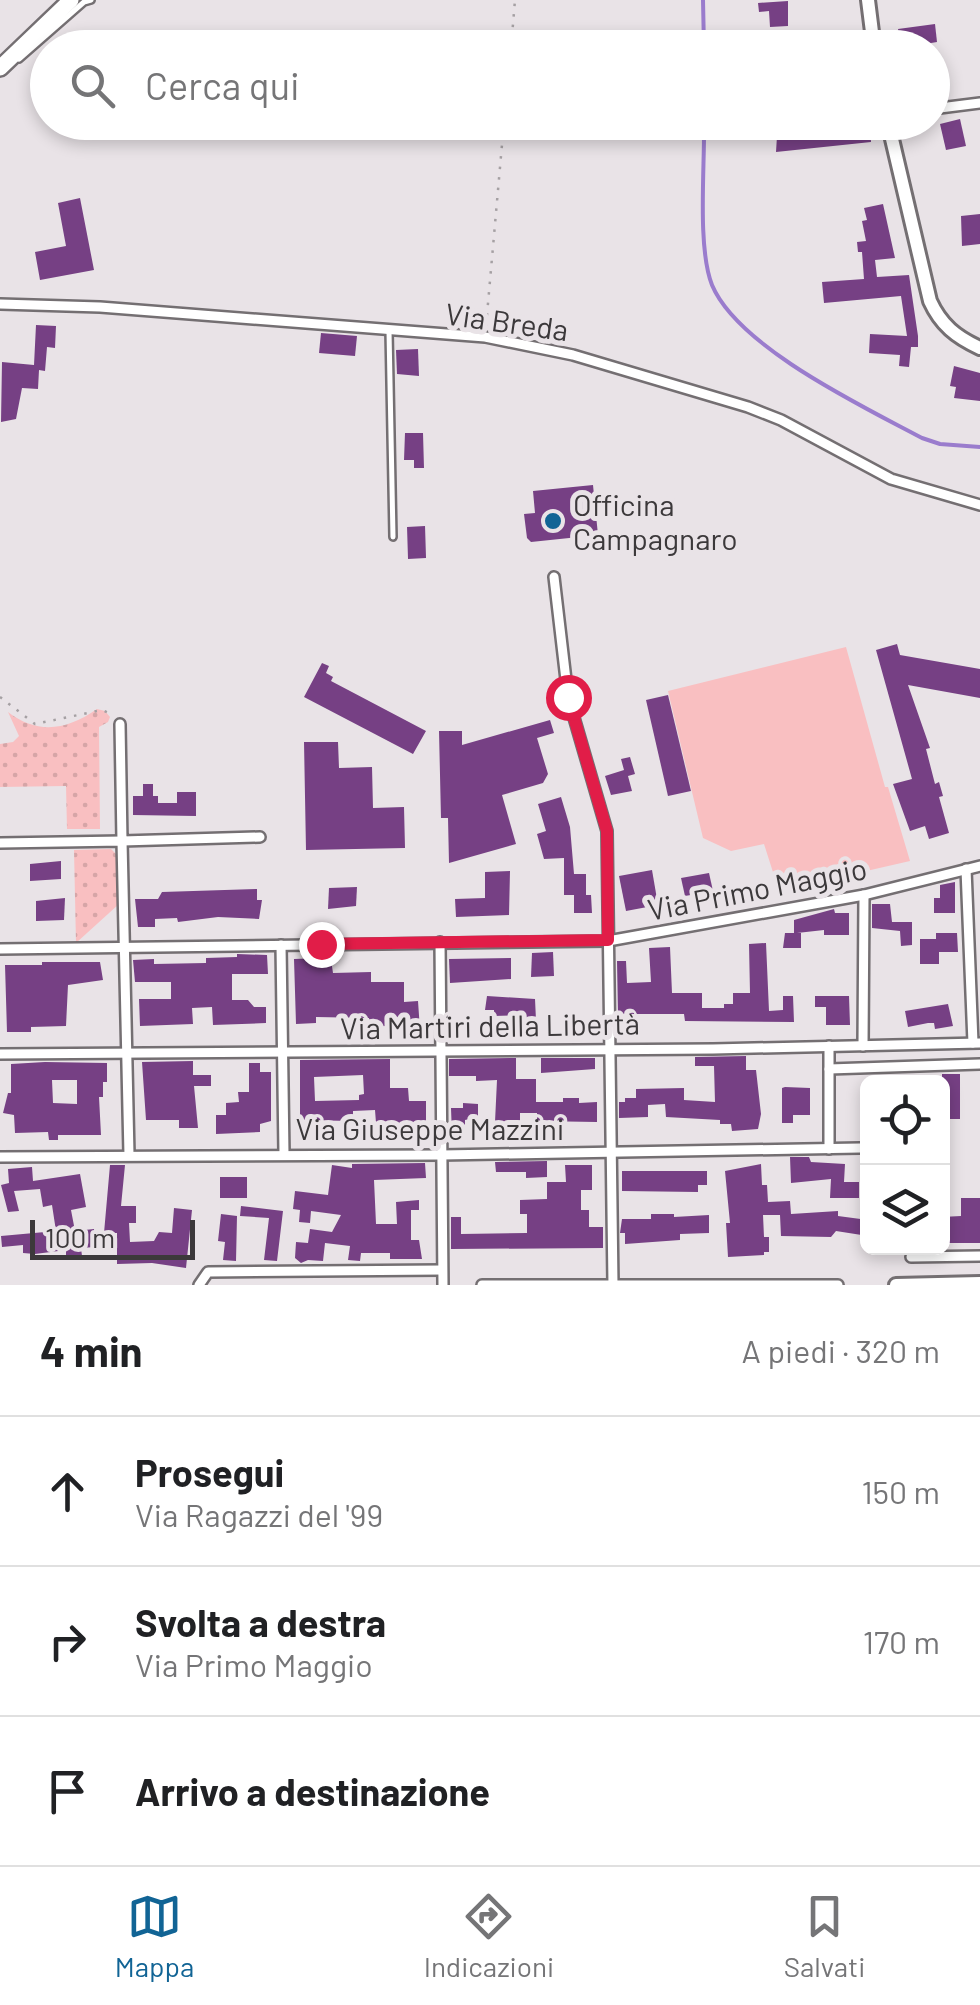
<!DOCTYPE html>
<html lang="it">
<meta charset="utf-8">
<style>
body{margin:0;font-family:Barlow,sans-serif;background:#f2f2f2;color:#202124}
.controls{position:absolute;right:30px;bottom:30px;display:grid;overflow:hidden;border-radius:15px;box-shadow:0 5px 15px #0003}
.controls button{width:90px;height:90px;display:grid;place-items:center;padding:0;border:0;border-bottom:2px solid #e0e0e0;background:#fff;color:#202124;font:50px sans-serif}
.scale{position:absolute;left:30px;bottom:25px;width:165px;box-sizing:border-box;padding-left:10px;border:5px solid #3c393b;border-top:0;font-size:28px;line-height:35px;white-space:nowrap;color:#3c393b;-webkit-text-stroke:8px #e9e3e7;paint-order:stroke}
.stop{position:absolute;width:30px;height:30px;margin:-22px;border:8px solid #e11d48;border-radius:50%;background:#fff}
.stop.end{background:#e11d48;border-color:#fff;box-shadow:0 2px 10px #0008}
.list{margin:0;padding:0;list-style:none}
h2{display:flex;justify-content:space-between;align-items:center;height:130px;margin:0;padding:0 40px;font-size:42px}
h2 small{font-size:32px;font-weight:400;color:#757577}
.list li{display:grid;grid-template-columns:65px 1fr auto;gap:30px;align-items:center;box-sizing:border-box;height:150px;padding:0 40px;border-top:2px solid #e0e0e0}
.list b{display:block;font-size:38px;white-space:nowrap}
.list p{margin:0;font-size:32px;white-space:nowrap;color:#757577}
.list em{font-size:32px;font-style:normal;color:#757577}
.icon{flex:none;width:55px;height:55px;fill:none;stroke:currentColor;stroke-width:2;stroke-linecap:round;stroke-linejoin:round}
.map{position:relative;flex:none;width:980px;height:1285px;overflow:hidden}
.search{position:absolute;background:#fff;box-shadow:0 5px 15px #0003;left:30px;right:30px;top:30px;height:110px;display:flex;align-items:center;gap:25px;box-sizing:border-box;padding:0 35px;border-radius:55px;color:#757577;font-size:38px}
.sheet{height:580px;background:#fff}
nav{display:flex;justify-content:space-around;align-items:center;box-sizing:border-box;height:140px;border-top:2px solid #e0e0e0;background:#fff;font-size:28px;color:#757577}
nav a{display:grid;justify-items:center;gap:5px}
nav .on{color:#116495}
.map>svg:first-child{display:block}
.grass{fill:#f9bfc1}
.park{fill:url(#park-dots)}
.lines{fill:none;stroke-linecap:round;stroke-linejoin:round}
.stream{stroke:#9a7ccd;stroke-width:4}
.building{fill:#764084;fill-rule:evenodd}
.service-casing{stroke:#746f72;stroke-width:10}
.minor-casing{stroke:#746f72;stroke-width:14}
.secondary-casing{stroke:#746f72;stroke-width:18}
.trunk-casing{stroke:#746f72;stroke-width:20}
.path{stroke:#a5a0a3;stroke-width:2.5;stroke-dasharray:2.5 8;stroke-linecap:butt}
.service{stroke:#fff;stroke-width:5}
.minor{stroke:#fff;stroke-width:9}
.secondary{stroke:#fff;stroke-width:12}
.trunk{stroke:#fff;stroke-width:15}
.route{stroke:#e11d48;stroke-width:12}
.poi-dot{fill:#116495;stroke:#e9e3e7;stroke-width:4}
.labels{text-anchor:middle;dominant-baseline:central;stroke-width:10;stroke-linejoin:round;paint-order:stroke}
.street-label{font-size:30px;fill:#3c393b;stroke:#e9e3e7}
.poi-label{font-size:30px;fill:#3c393b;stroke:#e9e3e7;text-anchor:start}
</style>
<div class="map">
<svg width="980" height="1285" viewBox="0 0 980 1285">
<defs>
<pattern id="park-dots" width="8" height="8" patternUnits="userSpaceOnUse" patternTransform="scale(2.5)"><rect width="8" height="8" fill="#f9bfc1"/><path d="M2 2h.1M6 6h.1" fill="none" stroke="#d6a5a7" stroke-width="1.8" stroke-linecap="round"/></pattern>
</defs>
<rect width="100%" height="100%" fill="#e9e3e7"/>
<path class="grass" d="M846,647L885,787H888L910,861L779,891L764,844L731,851L703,838L668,691Z"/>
<g class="park">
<path d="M97,709L105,711L110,717L108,722L99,727L100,829H67L66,786L0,787V744L13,742L19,736L8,712C38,735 67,730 97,709Z"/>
<path d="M111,849L118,856L119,904L76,943L74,850Z"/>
</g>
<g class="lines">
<g class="stream">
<path d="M703,0L704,48"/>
<path d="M704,122C705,165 697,247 712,285C738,347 862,406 922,438L940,444L980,447"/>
</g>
</g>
<g class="building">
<path d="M788,1V26L770,27L769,11L759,12L758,3Z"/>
<path d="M935,24L937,42L901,48L898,29Z"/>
<path d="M960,119L966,146L946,150L940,124Z"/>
<path d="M801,122H819L818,140L838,139L835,124L870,122L871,142L776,152L777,136L800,137Z"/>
<path d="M80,198L94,270L40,280L35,252L66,246L58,203Z"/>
<path d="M883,204L895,258L875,260L877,277L909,275L918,336V347H911L909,367L899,366L900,355L869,353L870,334L907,336L901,296L824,303L822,282L864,279L862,252H858L857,242L866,241L862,221L867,220L864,208Z"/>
<path d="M980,214V244L962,246L961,216Z"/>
<path d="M36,325L56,326L55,348L47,347L45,371L39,370L38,389L22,388L16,419L1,422L2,362L34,365Z"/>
<path d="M321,333L357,336L355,356L319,353Z"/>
<path d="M418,349L419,376L397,374L396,350Z"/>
<path d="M954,366L980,373V401L954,398L956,387L950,386Z"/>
<path d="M405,433H423L424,468H414V460H404Z"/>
<path d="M593,485L598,535L531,542L527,538L524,514L535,513L533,491Z"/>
<path d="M425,526L426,558L408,559L407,527Z"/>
<path d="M897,644L900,655L980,669V698L908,685L930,748L926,749L935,784L939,782L943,796L939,797L949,833L929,839L925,826L910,831L893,784L912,779L876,650Z"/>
<path d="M322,663L329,666L326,673L333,677L331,681L426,731L413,754L304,697Z"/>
<path d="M668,695L691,791L668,796L646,700Z"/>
<path d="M550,720L554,733L537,738L548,774L543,783L502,795L516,844L449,863L448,818H441L439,731H462V745Z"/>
<path d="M304,742H338L339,768L372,767L373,808L404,807L405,848L306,850Z"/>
<path d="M630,757L635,774L628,776L632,791L611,795L605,776L624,770L621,759Z"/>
<path d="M143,784H153V796H158V803H177V792H196V816L133,815V796H143Z"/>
<path d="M561,797L570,827L574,874H586V895H591L592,913H574V895H564V858L544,859L537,834L546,831L538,804Z"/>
<path d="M61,861V879L30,881V864Z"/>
<path d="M652,870L658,905L626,911L619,876Z"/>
<path d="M510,871L509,915L456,917L455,899L485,898V872Z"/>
<path d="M709,873L713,891L685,896L681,878Z"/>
<path d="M955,882V913H934V898H940V885Z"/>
<path d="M357,887L356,906L328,909L329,888Z"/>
<path d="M257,889V900H262L259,919L218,917L178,922L177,918L155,919V927H138L135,899H158L162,892Z"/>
<path d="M65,898L64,920L36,921V901Z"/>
<path d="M872,904H890L892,922H912V945L901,946L900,931L872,928Z"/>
<path d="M834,909L835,913H849V935H824V930L797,933H801V948H783L785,933H794V920Z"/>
<path d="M936,933H957L958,952H939V964H920V939H936Z"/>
<path d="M766,943L769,1011L783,1010V996H793L794,1022L685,1021L684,1014H618L617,961H626L627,983L651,982L649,948L670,947L672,993H702V1008H724V1004H733V993H750L749,944Z"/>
<path d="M553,952L554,976L531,977L532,953Z"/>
<path d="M330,953L333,973L371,972V982H404V1002L418,1001L420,1030H402V1025L370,1027L369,1018L316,1017V1023L296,1024L294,959L321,958L320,954Z"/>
<path d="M237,954L267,955L268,974H232V1000H248L254,1007H266V1023L213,1025L212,1007L192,1008L193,1024L140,1026L139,999H171V982H135L133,960L154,959V964L206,963V958L237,957Z"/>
<path d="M511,958V979L450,983L449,959Z"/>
<path d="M42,962H100L103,980L68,985L66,1026L31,1027V1032H7L5,965H42Z"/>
<path d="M487,996L535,999L536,1020H525V1015L494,1016V1010H485Z"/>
<path d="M815,996H849L850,1025H826V1007H815Z"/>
<path d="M948,1004L953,1026L935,1029L934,1023H928L908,1027L905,1011Z"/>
<path d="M746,1056V1070H756L761,1114L758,1129L732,1131L731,1124H720V1120L666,1117L665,1104L648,1105V1117L619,1118V1102H625V1098H636V1089L684,1088V1100L715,1102L714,1066H695V1057Z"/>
<path d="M516,1058V1079H536V1102H563V1098H579V1103L597,1102V1122L537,1121V1113H520V1121L495,1122L497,1080L476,1081V1076H449V1059Z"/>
<path d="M541,1058H595V1069L541,1073Z"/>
<path d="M390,1059V1088H408L409,1101H426V1130L403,1131V1123H376L375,1110L353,1111V1121L300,1120V1060ZM363,1075L364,1094L359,1095V1100L315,1101L314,1077Z"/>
<path d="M193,1061V1075H211V1086H194L198,1128H179V1120H146L142,1062Z"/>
<path d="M45,1062L107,1063V1082H103V1097H99L101,1135H58V1140H49L48,1132L15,1133L14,1115L3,1113L8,1093H11V1064ZM52,1080H77V1104L53,1103Z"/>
<path d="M249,1063H260V1072H271V1121L260,1124V1132L216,1134V1115H226V1103L239,1102L238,1092H249Z"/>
<rect x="942" y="1074" width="18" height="45"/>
<path d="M785,1087L810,1088V1115H793V1123H782V1088Z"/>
<path d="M463,1103L478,1104V1117L465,1120V1135H452L451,1108H463Z"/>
<path d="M790,1157H809L811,1162L845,1164L844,1182H859V1198H830L831,1179L791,1183Z"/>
<path d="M547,1161V1177L526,1178V1172H496L495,1162Z"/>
<path d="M425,1163L426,1178L374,1180L376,1224H397L396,1202L419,1200V1210H411V1240H419L422,1259H390V1253H361L360,1261L348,1260L350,1246L325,1243L323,1261L308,1260L301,1263L295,1258L296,1242L308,1243L310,1229L332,1232L341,1215L311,1211L310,1223L299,1222L300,1210L293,1209L295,1191L328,1195L332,1165L352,1168V1164Z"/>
<path d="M761,1164L762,1185H767L768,1202L790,1201L791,1214L838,1211V1216L868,1220V1236L836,1231L831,1237L781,1236L780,1215H763L764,1237H769V1252H764V1255L728,1257L726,1223H730L725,1171Z"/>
<path d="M110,1165H125L121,1206H136V1223H129L130,1242L154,1241L159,1232L172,1233L174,1208L192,1210L186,1268L152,1263L117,1264V1233H104Z"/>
<path d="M565,1165H592V1190H581V1210H589V1227H603V1248L451,1249V1217H461V1234L527,1233V1214H520V1200L547,1199V1182H566Z"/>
<path d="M32,1167L33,1181L80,1174L86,1207L71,1210L75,1231L94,1229L95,1247L81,1248L82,1256L66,1258V1250L35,1254L23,1253V1245L2,1247L1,1236L56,1231L52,1205L43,1207L40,1189L14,1191L19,1211L8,1212L1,1185L9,1183L8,1169Z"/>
<path d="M622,1171H707V1185H698V1192L622,1191Z"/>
<rect x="220" y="1177" width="27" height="21"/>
<path d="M961,1198H980V1243H942V1217L961,1216Z"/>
<path d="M241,1206L283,1211L277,1261L264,1260L269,1218L240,1216Z"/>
<path d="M221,1214L237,1216L236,1261L223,1260L225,1242L218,1241Z"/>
<path d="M651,1214H674V1217L709,1215V1233L680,1234V1240L625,1244V1233H620L622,1219H651Z"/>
</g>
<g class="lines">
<g class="service-casing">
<g id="service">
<path d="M19,59L84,2L91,0"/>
<path d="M389,331L393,537"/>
</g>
</g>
<g class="minor-casing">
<g id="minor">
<path d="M932,109L980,103"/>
<path d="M0,304L100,307L485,337L573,355L748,407L781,420L891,479L980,505"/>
<path d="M554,577L568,697L607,831L613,1285"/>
<path d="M120,724L122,841L260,837"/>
<path d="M0,843L122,841L129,1155"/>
<path d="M966,869L973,1043"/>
<path d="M440,942L443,1285"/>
<path d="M281,945L284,1154"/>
<path d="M0,949L608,941L864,895L980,866"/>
<path d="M829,1046V1149"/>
<path d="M863,1046L864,895"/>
<path d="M0,1054L713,1049L980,1043"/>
<path d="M829,1069L980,1064"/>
<path d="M0,1157L442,1155L860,1148"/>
<path d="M911,1257L980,1256"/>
<path d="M199,1285L208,1272L442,1270"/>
<path d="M482,1285H838"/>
</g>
</g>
<g class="secondary-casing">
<g id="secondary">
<path d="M868,0L874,48"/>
<path d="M888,122L930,301C941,325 956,337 980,348"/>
<path d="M896,1285L980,1283"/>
</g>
</g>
<g class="trunk-casing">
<path id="trunk" d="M0,68L71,0"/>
</g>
<g class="path">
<path d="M511,48L515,0"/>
<path d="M486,326L504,122"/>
<path d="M0,697L35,724L102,710L113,715"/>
</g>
<use href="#service" class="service"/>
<use href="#minor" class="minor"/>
<use href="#secondary" class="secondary"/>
<use href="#trunk" class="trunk"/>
</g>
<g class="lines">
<path class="route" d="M321,944L608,940L607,831L568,697"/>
</g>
<circle class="poi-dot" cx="553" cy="521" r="10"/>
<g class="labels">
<g class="street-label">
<text transform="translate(507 321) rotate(8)">Via Breda</text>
<text transform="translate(757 888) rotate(-11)">Via Primo Maggio</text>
<text transform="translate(490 1025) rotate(-1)">Via Martiri della Libertà</text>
<text x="430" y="1128">Via Giuseppe Mazzini</text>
</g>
<g class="poi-label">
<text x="573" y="504">Officina<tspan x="573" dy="34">Campagnaro</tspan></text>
</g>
</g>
</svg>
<div class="controls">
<button><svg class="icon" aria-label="locate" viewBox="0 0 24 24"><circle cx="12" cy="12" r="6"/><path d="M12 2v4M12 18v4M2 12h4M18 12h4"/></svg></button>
<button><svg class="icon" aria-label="layers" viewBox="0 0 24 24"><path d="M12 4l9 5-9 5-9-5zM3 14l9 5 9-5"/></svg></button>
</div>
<div class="scale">100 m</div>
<div class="stop" style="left:568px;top:697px"></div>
<div class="stop end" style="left:321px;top:944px"></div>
<div class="search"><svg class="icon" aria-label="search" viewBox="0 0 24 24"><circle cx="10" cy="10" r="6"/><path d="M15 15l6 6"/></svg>Cerca qui</div>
</div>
<section class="sheet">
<h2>4 min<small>A piedi · 320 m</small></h2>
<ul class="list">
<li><svg class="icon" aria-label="ahead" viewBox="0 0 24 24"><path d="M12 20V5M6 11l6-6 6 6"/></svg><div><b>Prosegui</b><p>Via Ragazzi del '99</p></div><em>150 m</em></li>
<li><svg class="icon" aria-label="right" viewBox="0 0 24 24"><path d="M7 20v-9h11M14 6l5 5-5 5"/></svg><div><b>Svolta a destra</b><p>Via Primo Maggio</p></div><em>170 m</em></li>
<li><svg class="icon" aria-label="arrive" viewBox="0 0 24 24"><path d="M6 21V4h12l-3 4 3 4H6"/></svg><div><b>Arrivo a destinazione</b></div></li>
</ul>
</section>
<nav>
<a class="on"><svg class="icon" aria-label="map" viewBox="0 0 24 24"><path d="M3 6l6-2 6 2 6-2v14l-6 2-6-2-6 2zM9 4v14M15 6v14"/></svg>Mappa</a>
<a><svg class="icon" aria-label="directions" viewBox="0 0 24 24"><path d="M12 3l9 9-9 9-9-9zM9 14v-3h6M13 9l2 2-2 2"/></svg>Indicazioni</a>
<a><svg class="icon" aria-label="saved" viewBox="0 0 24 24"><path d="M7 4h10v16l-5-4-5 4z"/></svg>Salvati</a>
</nav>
